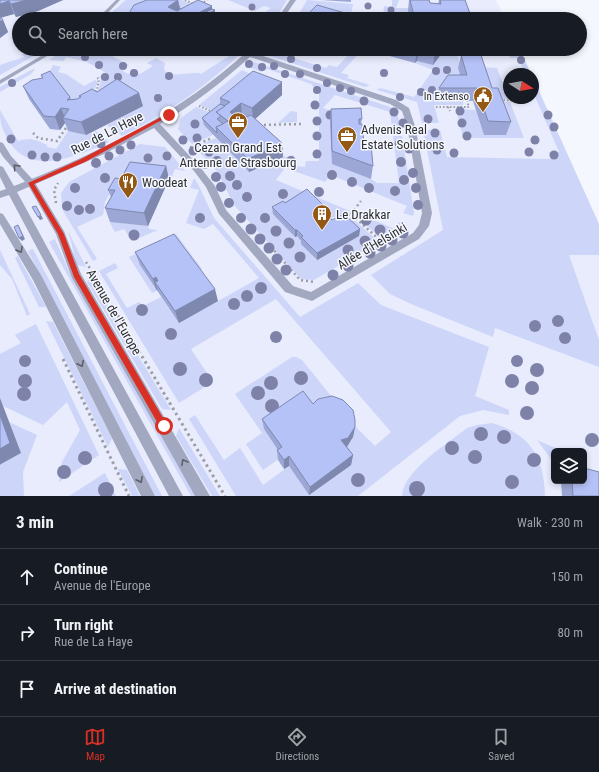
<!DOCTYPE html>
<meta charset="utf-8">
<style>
body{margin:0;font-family:"Roboto Condensed",sans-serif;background:#242831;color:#f1f3f6}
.controls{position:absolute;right:12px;bottom:12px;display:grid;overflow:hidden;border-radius:6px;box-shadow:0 2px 6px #0003}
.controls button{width:36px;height:36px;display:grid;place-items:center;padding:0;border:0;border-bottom:1px solid #363941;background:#171b24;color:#f1f3f6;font:20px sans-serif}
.compass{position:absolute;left:503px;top:68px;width:36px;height:36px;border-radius:50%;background:#171b24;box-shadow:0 2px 6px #0003;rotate:101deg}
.stop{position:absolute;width:12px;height:12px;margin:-9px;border:3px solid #d93025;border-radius:50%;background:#fff}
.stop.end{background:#d93025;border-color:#fff;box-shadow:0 1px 4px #0008}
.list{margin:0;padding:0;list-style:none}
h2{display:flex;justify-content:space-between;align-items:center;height:52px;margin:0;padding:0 16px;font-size:17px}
h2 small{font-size:13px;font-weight:400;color:#9ea1a6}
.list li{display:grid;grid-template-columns:26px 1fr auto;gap:12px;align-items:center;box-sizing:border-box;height:56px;padding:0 16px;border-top:1px solid #363941}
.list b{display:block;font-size:15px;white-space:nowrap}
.list p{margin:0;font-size:13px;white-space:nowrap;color:#9ea1a6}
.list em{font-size:13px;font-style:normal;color:#9ea1a6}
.icon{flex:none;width:22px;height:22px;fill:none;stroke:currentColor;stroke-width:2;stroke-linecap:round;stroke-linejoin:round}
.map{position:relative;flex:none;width:599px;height:496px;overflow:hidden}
.search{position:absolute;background:#171b24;box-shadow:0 2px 6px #0003;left:12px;right:12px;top:12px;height:44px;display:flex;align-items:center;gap:10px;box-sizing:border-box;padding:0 14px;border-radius:22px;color:#9ea1a6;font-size:15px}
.sheet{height:220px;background:#171b24}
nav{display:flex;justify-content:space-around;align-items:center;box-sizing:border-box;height:56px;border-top:1px solid #363941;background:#171b24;font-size:11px;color:#9ea1a6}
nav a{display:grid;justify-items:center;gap:2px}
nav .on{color:#d93025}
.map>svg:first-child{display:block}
.built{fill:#e8ecfd;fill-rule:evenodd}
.green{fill:#cdd6f8}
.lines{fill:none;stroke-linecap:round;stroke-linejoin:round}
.path-far2{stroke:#9d9ea4;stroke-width:2;stroke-dasharray:1.5 2;stroke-linecap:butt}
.path-far1{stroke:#9d9ea4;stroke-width:2.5;stroke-dasharray:2 3;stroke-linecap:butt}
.path{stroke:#9d9ea4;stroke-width:3;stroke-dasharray:2.5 3.5;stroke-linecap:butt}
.service{fill:#a2a8c0;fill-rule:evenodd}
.minor{fill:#a2a8c0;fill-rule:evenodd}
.tertiary{fill:#a2a8c0;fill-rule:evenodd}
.tree{fill:#7f82a8}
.wall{fill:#9ca7d5;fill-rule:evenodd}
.shaded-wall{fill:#7f88ae}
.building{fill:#b5c2f8;stroke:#7f88ae}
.oneway{stroke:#5d606c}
.route{fill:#d93025}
.labels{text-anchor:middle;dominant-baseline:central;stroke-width:3;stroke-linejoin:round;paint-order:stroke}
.far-poi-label{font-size:11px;fill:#2f3034;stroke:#f5f7fe;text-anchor:end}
.poi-label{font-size:13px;fill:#2f3034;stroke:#f5f7fe;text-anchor:start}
.street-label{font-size:13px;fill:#2f3034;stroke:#f5f7fe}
</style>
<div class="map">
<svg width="599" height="496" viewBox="0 0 599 496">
<rect width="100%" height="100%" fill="#f5f7fe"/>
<path class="built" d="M0,0H496L505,19H19V49H520L531,74H509V98H533V77L599,224V496H0ZM554,451H584V481H554Z"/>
<g class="green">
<path d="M126,0H182L194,5C168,19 133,19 104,19Z"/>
<path d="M228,0H287L276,18L264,19L257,17L271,8L264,6L255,11Z"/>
<path d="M307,0L353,4L350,19H296Z"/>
<path d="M392,0H427H399L396,8H408L410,19H383L384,6L392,7Z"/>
<path d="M36,49H46L0,75V65L24,57L22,54Z"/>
<path d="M65,49H99L129,65L121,70L128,74L134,71L140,74L153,66L147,63L156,58L165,63L164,69L167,74C177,76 196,71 201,74L229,56L227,54L232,49H245C210,84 167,114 122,136L107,125L142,106L98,91L101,79L99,77L106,73L87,62L66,57L64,61L49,60Z"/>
<path d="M271,49H277L274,52L326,68L329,65L337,67L354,49H377L384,51L380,55L362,50L341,73L349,75L347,78L370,85L365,87L270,56L268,51Z"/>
<path d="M441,49H520L531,74H525L518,58H510L508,54H457L461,67L458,68L464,88L463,105H434L439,123H422L417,102L377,90L380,88L414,97L433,70L415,63Z"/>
<path d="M254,62L390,107L398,116L401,128H392L390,112L335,95L323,108L362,121H340L371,179L377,183H399L393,136H402L414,213L413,216L403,213L407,206L331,175L325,182L285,168L276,180L350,211L330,219L273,213L295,237L297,236L303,243L302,244L316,260L358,236L343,221L351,217L379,242L314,280L301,279L234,205L218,173L195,147L216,138L249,172L284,156L286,157L294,155V166L305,167L306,161H319V93L311,84L267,69L262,72L248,67Z"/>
<path d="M53,65L61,67L58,72L66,74L84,86L95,80L98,82L95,89L88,90L75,110L49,73Z"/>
<path d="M477,67L497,68L509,99H487Z"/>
<path d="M33,69H35L31,74L0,92V87Z"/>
<path d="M242,70L257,77L219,113L199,105Z"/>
<path d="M533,78L599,224V255H569L599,340V367L495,328L493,337L411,304L390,294L371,275L443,230L423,130H440L447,157L551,159L549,152H559L533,92Z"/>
<path d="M500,102H510L524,138H463L456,109L476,110L484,135Z"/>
<path d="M196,107L216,115L213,135L192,144L178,129L181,118Z"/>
<path d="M0,110L18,141C30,137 35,139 47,145V147L56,149L68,131L86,135L96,131L109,142C79,155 31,178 9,141C2,129 0,125 0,110Z"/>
<path d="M291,111L297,112V122L278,123Z"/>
<path d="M140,144L165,147L185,171L175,169L171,179L157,178L112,190L105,202L103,215L77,227L97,259L93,261L62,209L61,193L69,182Z"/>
<path d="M194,178L198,184L214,218L300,317L358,283L381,305L489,347L475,396L509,410V415L483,410L460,416L358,496H236L189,419L195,415L224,460L240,448L263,485L289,466L309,495L351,441L354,434L352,423L375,446L391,432L276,299L191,349L213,382L179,403L99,271L115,263L118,268L106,274L127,308L139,302L143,306L161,297L179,323L259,278L213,224L204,229L186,223L199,190L190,188Z"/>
<path d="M357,213L395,229L398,222L407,226L383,240L355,215Z"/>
<path d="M112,222L148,226L149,229L158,230L132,241L124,229L115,232L110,223Z"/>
<path d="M68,233H69L86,267L77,265C73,255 73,244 68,233Z"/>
<path d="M176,234L202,269L152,293L129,257Z"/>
<path d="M55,239L68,269L196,496H191L49,242Z"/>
<path d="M33,249L162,496H155L28,251Z"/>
<path d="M0,250L30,314L27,316L12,279L0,265Z"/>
<path d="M18,256L46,307H39L15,258Z"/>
<path d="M90,276L171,410L162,409L87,282Z"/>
<path d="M46,321L53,322L112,438L108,447Z"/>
<path d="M36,324L99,455L59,482L62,462L80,430L67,402L43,425L3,406L0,398V354L21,343L15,335Z"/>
<path d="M292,357H296L302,360L344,412L264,429L283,456L263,470L246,444L262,433L235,394Z"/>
<path d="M9,422L37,435L23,472L24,496H0V466Z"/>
<path d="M492,423C531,434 544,458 545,496H402C403,471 448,443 467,428L477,425Z"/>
<path d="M179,428L220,496H212L176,436Z"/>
<path d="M537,440L562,451H554V463Z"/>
<path d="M118,469L127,470L140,496H132Z"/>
<path d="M105,473L116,496H69Z"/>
</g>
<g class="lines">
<g class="path-far2">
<path d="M185,0L194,4"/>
<path d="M201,4L207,0"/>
<path d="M212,12L230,19"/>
<path d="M93,94L97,90L99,79L96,77"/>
<path d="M500,100L523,101"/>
<path d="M199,106L213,112"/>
<path d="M436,107H469L467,101"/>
<path d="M448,107L450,111"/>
</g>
<g class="path-far1">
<path d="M259,125L302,124"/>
<path d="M33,133L38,138L57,141L68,125"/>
<path d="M192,148L191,147L212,138"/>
<path d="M56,203L54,190L58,183"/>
<path d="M351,214L361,201"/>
<path d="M343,217L351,214L382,242"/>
<path d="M271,247L300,280L315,282"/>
<path d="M86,262L100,285"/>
</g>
<g class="path">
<path d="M99,284L225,496"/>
<path d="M63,359L129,496"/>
</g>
<g class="service">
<path d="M116,0H120L102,19H97Z"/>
<path d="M53,49H59L0,84V80Z"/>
</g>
<g class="minor">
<path d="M290,0H296L283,19H277Z"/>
<path d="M250,49H256L254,53L396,100L409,108L415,126L432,213L429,226L419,239L312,301L285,292L219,214L206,187L194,171L154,128L104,154L17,192L183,496H169L9,195L0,198V191L6,189L0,177V166L3,167L14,186C103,151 179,114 250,49ZM250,57L390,104L402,111L407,126L422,213L419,225L413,233L311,292L293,286L226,210L215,186L200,167L160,124C193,105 222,82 250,57Z"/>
</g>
<g class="tertiary">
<path d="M0,142L3,143L11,156L34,181L64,231L81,274L210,496H195L72,278L56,234L28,185L4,158L0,152Z"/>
<path d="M0,213L3,214L41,275L155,496H141L33,280L0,224Z"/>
</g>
</g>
<g class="tree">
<circle cx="368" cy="6" r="3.5"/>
<circle cx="252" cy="7" r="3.5"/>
<circle cx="391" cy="10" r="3.5"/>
<circle cx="85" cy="57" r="4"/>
<circle cx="291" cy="59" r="4"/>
<circle cx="521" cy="60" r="4"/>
<circle cx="249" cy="64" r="4"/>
<circle cx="99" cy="65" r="4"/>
<circle cx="123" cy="66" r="4"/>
<circle cx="274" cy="66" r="4"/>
<circle cx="262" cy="67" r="4"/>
<circle cx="317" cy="68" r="4"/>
<circle cx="447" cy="70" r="4"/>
<circle cx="436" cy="71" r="4"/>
<circle cx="134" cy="73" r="4"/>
<circle cx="384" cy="73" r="4"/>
<circle cx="285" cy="74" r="4"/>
<circle cx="300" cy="74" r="4"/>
<circle cx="169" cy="76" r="4"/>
<circle cx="105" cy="77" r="4"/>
<circle cx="118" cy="77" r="4"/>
<circle cx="12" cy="83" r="4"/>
<circle cx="327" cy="83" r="4"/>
<circle cx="340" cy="88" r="4"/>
<circle cx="317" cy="90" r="4"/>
<circle cx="432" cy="90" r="4"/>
<circle cx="351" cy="91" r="4"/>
<circle cx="421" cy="92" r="4"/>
<circle cx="400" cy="97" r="4"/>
<circle cx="158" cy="98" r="4"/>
<circle cx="364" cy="101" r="4.5"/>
<circle cx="315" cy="105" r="4.5"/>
<circle cx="460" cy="111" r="4.5"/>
<circle cx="394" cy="112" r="4.5"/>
<circle cx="330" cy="115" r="4.5"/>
<circle cx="548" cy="115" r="4.5"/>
<circle cx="428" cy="119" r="4.5"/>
<circle cx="317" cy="121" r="4.5"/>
<circle cx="403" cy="123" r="4.5"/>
<circle cx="462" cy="123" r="4.5"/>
<circle cx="195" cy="124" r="4.5"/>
<circle cx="554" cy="127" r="4.5"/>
<circle cx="435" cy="133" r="4.5"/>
<circle cx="317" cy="136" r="4.5"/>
<circle cx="467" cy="136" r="4.5"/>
<circle cx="197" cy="138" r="4.5"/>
<circle cx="11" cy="139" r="4.5"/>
<circle cx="183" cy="140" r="4.5"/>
<circle cx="535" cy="140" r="4.5"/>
<circle cx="101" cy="144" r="4.5"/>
<circle cx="399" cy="144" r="4.5"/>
<circle cx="131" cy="145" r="4.5"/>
<circle cx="409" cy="149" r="4.5"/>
<circle cx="120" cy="150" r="4.5"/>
<circle cx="437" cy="150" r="4.5"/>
<circle cx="193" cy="151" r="4.5"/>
<circle cx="209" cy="152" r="4.5"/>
<circle cx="529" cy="152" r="4.5"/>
<circle cx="454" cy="153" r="4.5"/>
<circle cx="317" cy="154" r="4.5"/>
<circle cx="32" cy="155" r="4.5"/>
<circle cx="554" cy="155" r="4.5"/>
<circle cx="109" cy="156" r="4.5"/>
<circle cx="167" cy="156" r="4.5"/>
<circle cx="45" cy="157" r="4.5"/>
<circle cx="57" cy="157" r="4.5"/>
<circle cx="148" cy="158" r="4.5"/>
<circle cx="217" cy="161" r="5"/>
<circle cx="291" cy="161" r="5"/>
<circle cx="401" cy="162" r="5"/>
<circle cx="96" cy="163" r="5"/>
<circle cx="205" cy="164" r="5"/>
<circle cx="413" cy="173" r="5"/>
<circle cx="332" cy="175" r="5"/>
<circle cx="230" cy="176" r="5"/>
<circle cx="216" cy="177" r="5"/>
<circle cx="105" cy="178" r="5"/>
<circle cx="404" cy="180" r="5"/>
<circle cx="352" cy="182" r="5"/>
<circle cx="237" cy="185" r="5"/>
<circle cx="221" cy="187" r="5"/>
<circle cx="75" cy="188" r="5"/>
<circle cx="369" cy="188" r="5"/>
<circle cx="416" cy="188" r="5"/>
<circle cx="395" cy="191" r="5"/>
<circle cx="319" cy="192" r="5"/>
<circle cx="283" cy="194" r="5"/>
<circle cx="247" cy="197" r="5"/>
<circle cx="229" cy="203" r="5"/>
<circle cx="418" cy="205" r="5"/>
<circle cx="67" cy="206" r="5"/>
<circle cx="90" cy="209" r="5"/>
<circle cx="79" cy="210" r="5"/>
<circle cx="200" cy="218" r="5"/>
<circle cx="241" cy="218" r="5"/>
<circle cx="265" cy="218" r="5"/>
<circle cx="366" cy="220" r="5.5"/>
<circle cx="251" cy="229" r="5.5"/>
<circle cx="380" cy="230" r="5.5"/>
<circle cx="276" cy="231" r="5.5"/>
<circle cx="403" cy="233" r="5.5"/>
<circle cx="134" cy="235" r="5.5"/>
<circle cx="260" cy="239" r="5.5"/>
<circle cx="392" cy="240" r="5.5"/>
<circle cx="365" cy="241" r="5.5"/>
<circle cx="289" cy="243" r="5.5"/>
<circle cx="381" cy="246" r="5.5"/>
<circle cx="269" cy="248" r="5.5"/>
<circle cx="348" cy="250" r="5.5"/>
<circle cx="370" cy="253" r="5.5"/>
<circle cx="300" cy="257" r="5.5"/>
<circle cx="277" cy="259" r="5.5"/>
<circle cx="348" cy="266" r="5.5"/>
<circle cx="286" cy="270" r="5.5"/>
<circle cx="333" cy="275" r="5.5"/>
<circle cx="261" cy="288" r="6"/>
<circle cx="247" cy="296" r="6"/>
<circle cx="234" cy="304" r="6"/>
<circle cx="142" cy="310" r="6"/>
<circle cx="558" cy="321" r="6"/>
<circle cx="535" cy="326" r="6"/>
<circle cx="171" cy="334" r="6"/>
<circle cx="276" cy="337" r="6"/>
<circle cx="565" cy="338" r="6"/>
<circle cx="25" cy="361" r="6"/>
<circle cx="517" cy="361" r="6"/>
<circle cx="180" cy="369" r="7"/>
<circle cx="537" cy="370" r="7"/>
<circle cx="301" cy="378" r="7"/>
<circle cx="206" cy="380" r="7"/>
<circle cx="25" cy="381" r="7"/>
<circle cx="512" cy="381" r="7"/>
<circle cx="271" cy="383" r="7"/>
<circle cx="532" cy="388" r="7"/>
<circle cx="258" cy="393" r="7"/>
<circle cx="24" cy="394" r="7"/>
<circle cx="272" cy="406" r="7"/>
<circle cx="527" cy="413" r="7"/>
<circle cx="481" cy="434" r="7"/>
<circle cx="504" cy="437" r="7"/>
<circle cx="592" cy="440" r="7"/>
<circle cx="452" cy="448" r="7"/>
<circle cx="475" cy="457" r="7"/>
<circle cx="85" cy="458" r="7"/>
<circle cx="534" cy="460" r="7"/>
<circle cx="64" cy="472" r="7"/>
<circle cx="358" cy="480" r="7"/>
<circle cx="512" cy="482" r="7"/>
<circle cx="417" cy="489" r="8"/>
<circle cx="106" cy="490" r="8"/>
</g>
<g class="wall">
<path d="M0,0H63L38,11L16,17L14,14L1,17L3,20L8,32L0,38Z"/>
<path d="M178,0L180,8L212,9L215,17L211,19H129L128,15Z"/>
<path d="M321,0H351V2Z"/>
<path d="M409,0H429L430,3L438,4L439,0H465L472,19H410L408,10Z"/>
<path d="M377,49H445L433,65L417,61L415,63L382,54V51Z"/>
<path d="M461,55L492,88L511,122L506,135H484L473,101H436L439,88L460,75L458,68Z"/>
<path d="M41,75L70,97L71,99H77L80,98L79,96L97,92L143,106L86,135L68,131L65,123L60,130L50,129L29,99L23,86L42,78Z"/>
<path d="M282,95L255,119L282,143L283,157L249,172L204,125L202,118L220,104V98ZM242,116L245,118L239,120L238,119Z"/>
<path d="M331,109L362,119L361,124L364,144L373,166L371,179L332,164L330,122Z"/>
<path d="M166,166L169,179L148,226L110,222L105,208L111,197L108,190L121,179Z"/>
<path d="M285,203L330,217L332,220L360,229L359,236L317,260L301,244V241L297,236L295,237L273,214L272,207Z"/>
<path d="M135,252L218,301L179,323L140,265Z"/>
<path d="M313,404L355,427L353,437L347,447L353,455L351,465L309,495L289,466L284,469L278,460L277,450H278L264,429L262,419Z"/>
<path d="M561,481H584L599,496H562Z"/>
</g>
<g class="shaded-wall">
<path d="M27,0H63L38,11L16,17L11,4Z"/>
<path d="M178,0L180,9L172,15L168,7Z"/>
<path d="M9,1L14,14L0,18V4Z"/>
<path d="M212,6V11L215,10V17L211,19H187Z"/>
<path d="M345,13L344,19H339Z"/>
<path d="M149,16L150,19H141Z"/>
<path d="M3,20L8,32L0,38V22Z"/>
<path d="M418,49H419L417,61L415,63L417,51Z"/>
<path d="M438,49H445L433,65L435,52Z"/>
<path d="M282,82V95L253,121L252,108Z"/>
<path d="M139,93L143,106L86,135L81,122Z"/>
<path d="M241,103L242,116L232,125L221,116Z"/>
<path d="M61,108L65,118H63L65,123L60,130L55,117Z"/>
<path d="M282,143L283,157L249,172L248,159Z"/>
<path d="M166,166L169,179L148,226L144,213Z"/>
<path d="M330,212V219L326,214Z"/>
<path d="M41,215L43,219L40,220L38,217Z"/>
<path d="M18,225L25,239L22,241L19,238Z"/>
<path d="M360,229L359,236L317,260V253Z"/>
<path d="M295,230H297V236L295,237Z"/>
<path d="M156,277L160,289L155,282L158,291L156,289L153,279Z"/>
<path d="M215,289L218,301L179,323L175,311Z"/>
<path d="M0,398L21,453L1,464L0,465Z"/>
<path d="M355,427L353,437L346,448L341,440Z"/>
<path d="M353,455L351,465L309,495L310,487Z"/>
<path d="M289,456V466L284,469V460Z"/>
</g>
<g class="building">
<path d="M0,0H27L11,4L9,1L0,4Z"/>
<path d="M147,0H178L168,7L177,11L198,0L212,6L187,19H155L149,16L141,19H132L128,15L134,5Z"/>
<path d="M410,0H429L430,3L441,4L440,0H465L472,19H446L444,14H437V17L414,16Z"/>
<path d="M317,5L345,13L339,19H303Z"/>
<path d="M212,9L215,10L198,19H193Z"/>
<path d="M0,16L3,20L0,22Z"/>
<path d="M423,49H438L435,52Z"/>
<path d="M461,55H481L492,88H498L511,122L488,121L477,88H439L448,75H467Z"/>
<path d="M50,71L70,97L67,100L77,99L81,97L79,96L92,89L97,92L117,79L139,93L81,122L63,118L69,109L61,108L55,117L44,116L23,86L32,80L43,78L41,75Z"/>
<path d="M253,71L282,82L252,108L241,103L230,112L239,120L251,115L282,143L248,159L216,127L228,121L216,112L230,102L220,98Z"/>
<path d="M220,104L225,106L216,112L221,116L217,119L223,124L216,127L217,133L202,118Z"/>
<path d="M361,108L362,119H359V124H362L364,144H371L373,166L332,151L331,109Z"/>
<path d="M130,162L166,166L144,213L105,208L115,190H108L115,178L121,179Z"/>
<path d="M307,189L330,212L326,214L332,220L344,214L360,229L317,253L301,237L303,236L297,230H295L272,207L283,201L285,203Z"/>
<path d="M36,206L41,215L38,217L32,207Z"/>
<path d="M18,225L23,236L19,238L14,227Z"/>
<path d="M174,234L215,289L175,311L155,282L158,281L156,277L153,279L135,252Z"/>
<path d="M303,391L313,404L318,399L332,396L343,400L353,410L355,420V427L348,438L341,440L353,455L310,487L289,456L284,460L277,450L282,447L262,419Z"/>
<path d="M0,415L10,443L0,449Z"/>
<path d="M584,468L599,472V496H573L572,481H584Z"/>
</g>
<defs><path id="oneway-chevron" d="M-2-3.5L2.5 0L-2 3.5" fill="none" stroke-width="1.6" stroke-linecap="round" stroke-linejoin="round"/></defs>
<g class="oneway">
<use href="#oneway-chevron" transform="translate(16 167) rotate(-133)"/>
<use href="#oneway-chevron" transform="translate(20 250) rotate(61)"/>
<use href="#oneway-chevron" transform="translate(81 364) rotate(63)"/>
<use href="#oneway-chevron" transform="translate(184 462) rotate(-119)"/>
<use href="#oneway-chevron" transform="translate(140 480) rotate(63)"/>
</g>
<path class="route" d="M167,114L171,115L85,162L34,184L64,234L79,274L166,423V429L164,430L161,429L74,277L58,234L28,183L81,159Z"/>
<defs>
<g id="civic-pin" transform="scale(1)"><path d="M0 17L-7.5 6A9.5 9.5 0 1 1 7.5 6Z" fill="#925814" stroke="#f5f7fe"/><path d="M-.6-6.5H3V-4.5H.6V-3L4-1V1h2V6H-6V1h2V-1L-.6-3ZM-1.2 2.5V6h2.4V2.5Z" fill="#fff"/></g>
<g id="office-pin" transform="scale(1)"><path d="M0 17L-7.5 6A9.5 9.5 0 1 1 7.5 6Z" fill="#925814" stroke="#f5f7fe"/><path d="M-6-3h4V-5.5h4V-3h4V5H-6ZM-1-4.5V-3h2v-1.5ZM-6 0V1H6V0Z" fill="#fff"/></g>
<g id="restaurant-pin" transform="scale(1)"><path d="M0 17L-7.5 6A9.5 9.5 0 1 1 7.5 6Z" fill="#925814" stroke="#f5f7fe"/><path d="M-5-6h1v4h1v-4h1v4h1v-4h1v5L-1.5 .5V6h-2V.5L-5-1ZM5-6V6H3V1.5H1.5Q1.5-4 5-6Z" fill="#fff"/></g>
<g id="building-pin" transform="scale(1)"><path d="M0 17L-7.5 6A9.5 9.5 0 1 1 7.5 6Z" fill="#925814" stroke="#f5f7fe"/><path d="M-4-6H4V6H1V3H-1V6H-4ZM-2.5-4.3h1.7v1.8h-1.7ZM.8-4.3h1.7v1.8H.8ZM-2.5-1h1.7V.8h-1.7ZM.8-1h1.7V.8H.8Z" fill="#fff"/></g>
</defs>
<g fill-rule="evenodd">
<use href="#civic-pin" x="483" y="96"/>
<use href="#office-pin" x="238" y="122"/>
<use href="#office-pin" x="347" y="136"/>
<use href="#restaurant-pin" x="128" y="182"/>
<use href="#building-pin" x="322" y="214"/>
</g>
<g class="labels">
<g class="far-poi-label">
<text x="469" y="96">In Extenso</text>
</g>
<g class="poi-label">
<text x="361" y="129">Advenis Real<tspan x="361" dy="15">Estate Solutions</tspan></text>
<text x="238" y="147" text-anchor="middle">Cezam Grand Est<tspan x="238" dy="15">Antenne de Strasbourg</tspan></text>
<text x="142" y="182">Woodeat</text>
<text x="336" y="214">Le Drakkar</text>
</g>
<g class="street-label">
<text transform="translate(107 133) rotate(-27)">Rue de La Haye</text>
<text transform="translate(372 246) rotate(-31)">Allée d'Helsinki</text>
<text transform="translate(114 312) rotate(60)">Avenue de l'Europe</text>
</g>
</g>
</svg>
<div class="controls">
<button><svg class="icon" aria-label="layers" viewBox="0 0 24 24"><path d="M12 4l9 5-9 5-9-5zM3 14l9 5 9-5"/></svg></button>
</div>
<svg class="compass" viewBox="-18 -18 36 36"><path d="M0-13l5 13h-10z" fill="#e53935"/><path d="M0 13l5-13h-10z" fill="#9ea1a6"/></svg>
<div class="stop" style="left:164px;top:426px"></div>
<div class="stop end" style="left:169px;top:115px"></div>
<div class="search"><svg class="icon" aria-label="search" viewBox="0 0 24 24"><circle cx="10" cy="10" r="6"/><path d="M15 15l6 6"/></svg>Search here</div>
</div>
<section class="sheet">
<h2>3 min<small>Walk · 230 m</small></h2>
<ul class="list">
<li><svg class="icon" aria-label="ahead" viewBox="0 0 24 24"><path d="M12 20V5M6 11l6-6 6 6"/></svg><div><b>Continue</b><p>Avenue de l'Europe</p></div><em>150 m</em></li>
<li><svg class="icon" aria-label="right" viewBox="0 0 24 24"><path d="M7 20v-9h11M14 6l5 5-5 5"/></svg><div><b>Turn right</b><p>Rue de La Haye</p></div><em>80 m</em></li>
<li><svg class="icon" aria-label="arrive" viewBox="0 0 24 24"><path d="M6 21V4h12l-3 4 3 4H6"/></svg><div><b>Arrive at destination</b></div></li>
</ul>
</section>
<nav>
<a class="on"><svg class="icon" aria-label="map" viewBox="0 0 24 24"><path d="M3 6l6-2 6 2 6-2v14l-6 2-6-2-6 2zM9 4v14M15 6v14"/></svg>Map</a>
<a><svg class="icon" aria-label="directions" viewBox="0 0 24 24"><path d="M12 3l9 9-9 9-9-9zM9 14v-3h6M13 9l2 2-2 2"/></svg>Directions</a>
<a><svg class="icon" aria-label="saved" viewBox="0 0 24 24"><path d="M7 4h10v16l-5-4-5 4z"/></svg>Saved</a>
</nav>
